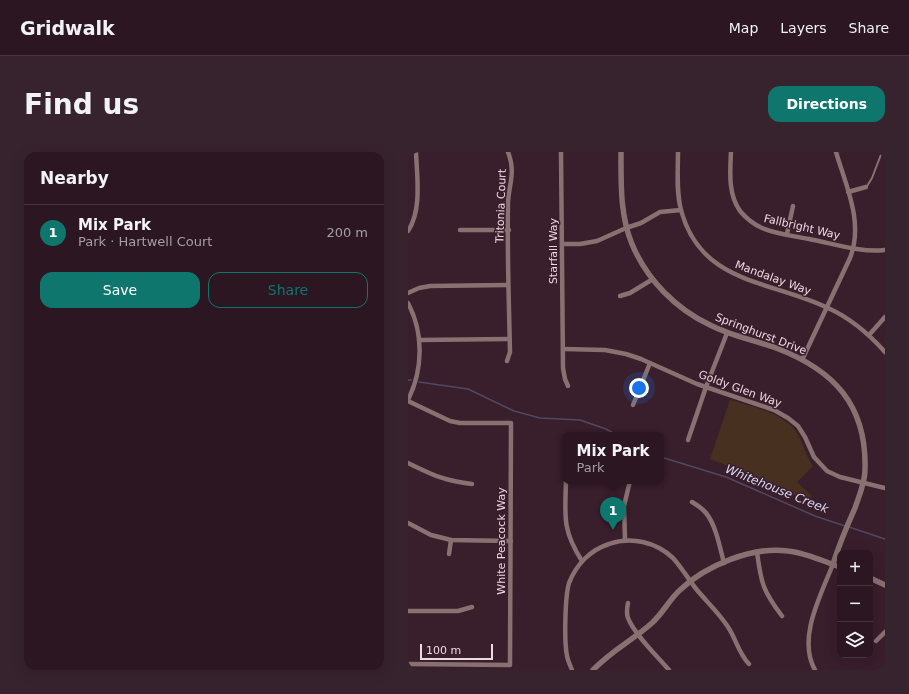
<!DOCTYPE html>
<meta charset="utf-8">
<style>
body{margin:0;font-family:"DejaVu Sans",sans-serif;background:#37232e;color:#f1f3f6}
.controls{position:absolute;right:12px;bottom:12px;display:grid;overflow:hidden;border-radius:8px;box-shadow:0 4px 16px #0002}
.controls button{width:36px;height:36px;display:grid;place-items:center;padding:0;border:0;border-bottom:1px solid #47353f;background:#2b1621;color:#f1f3f6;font:20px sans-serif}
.scale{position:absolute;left:12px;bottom:10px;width:73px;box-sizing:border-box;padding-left:4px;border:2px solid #ecd9e2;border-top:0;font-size:11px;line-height:14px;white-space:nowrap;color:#ecd9e2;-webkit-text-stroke:3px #391e2c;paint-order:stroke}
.you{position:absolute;left:231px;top:236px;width:14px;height:14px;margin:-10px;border:3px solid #fff;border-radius:50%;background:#1a73e8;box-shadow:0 0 0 6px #1a73e833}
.badge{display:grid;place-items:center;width:26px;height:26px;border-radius:50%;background:#0f766e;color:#fff;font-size:13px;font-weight:700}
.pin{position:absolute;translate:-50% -33px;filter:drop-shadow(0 1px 2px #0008)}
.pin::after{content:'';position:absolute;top:21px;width:14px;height:12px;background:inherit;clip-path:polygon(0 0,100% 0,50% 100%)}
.popup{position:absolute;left:154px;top:280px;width:102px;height:52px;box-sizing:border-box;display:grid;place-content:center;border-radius:8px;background:#2b1621;filter:drop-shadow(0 1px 3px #0005);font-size:13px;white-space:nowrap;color:#a69fa5}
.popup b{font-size:15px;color:#f1f3f6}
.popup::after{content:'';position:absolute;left:50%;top:100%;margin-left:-8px;border:8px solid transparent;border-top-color:#2b1621}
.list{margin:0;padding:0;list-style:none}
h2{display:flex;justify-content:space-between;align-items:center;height:52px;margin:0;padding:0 16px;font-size:17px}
h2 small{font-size:13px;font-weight:400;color:#a69fa5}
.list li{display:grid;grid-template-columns:26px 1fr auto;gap:12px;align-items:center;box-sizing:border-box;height:56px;padding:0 16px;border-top:1px solid #47353f}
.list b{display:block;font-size:15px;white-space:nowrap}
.list p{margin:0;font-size:13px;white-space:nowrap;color:#a69fa5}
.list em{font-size:13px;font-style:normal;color:#a69fa5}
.actions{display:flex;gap:8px;padding:12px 16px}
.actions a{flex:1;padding:9px 0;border:1px solid #0f766e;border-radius:12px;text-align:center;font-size:14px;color:#0f766e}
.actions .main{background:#0f766e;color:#fff}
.icon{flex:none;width:22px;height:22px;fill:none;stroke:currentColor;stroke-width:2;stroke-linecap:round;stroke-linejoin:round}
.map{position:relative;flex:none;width:477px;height:518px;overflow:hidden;border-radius:12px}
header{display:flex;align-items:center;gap:24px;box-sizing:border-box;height:56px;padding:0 20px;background:#2b1621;border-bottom:1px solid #47353f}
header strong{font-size:19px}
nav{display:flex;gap:22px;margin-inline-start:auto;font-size:14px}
.intro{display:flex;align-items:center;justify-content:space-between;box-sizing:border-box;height:96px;padding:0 24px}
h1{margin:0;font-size:28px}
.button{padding:10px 18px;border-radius:12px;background:#0f766e;color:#fff;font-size:14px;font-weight:700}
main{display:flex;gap:24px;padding:0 24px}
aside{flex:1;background:#2b1621;border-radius:12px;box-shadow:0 4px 16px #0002}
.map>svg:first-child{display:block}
.green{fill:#483020}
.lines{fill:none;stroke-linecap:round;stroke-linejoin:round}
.stream{stroke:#514862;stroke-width:1.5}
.service{stroke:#887170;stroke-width:2}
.minor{stroke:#887170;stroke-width:4.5}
.tertiary{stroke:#887170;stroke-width:5.5}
.labels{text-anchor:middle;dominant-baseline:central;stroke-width:3;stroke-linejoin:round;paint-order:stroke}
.street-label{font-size:11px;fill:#ecd9e2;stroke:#391e2c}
.water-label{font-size:12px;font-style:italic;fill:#dadcf7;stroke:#391e2c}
</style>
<header>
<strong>Gridwalk</strong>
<nav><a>Map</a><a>Layers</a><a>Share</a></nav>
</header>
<div class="intro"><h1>Find us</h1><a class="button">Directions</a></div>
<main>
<aside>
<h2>Nearby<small></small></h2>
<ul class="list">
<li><span class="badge">1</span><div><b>Mix Park</b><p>Park · Hartwell Court</p></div><em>200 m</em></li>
</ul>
<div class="actions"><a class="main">Save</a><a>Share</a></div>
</aside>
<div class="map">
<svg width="477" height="518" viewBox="0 0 477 518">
<rect width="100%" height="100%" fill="#391e2c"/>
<path class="green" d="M322,248C345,255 375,260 389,281C396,291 397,304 405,314L389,330L404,344L403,346L386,343L364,335L333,319L302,307Z"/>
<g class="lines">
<g class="stream">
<path d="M0,228H3"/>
<path d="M11,230L60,237L106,259L132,266L172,268L198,277L209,283"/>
<path d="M253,305L318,325L407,364L437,374"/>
<path d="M441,375L477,387"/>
</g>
<path class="service" d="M459,34L464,26L474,0"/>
<g class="minor">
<path d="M153,0L155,216L157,227L160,234"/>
<path d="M270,0C270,19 268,39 273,58C293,133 363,128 420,156C442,166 461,182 477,200"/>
<path d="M323,0C322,20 320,42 332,59C338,66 345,72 354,76C368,82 386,84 401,87C423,91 454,101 476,98"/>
<path d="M440,40L458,35"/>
<path d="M52,78H101"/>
<path d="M0,79C14,58 9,25 8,0"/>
<path d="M379,82L385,54"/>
<path d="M154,92H172L189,89L218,76L233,71L252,60L273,58"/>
<path d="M0,141L11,136L22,134L100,133"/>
<path d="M212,144L222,141L245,127"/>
<path d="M0,151C16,181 15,218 0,248"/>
<path d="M461,183L477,165"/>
<path d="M11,188L101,187"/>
<path d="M155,197L197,198L218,202L233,207L289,232L366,258L380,266L390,274L397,285L406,305L419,319L432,325L477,336"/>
<path d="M394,208L442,106C456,71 438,34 428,0"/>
<path d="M99,209L102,200C101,150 99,101 100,51C101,31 108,21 100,0"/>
<path d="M0,249L42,269L52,271H103L102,513L0,512"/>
<path d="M225,253L242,211"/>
<path d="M280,288L298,235L319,181"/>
<path d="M0,311C25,323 36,329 64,332"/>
<path d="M158,329C157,364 154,378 174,409"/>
<path d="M284,350C289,353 294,356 298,361C308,373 312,396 316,411"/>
<path d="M0,371L23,383L43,388L103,389"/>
<path d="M217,388L216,354L222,329"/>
<path d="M349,400C353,431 355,439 374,464"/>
<path d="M41,402L43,388"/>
<path d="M220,451C219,456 218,461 220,466C226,482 250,505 261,518"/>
<path d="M0,459H50L64,455"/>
<path d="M468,489L477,480"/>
<path d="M164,518C162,513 160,509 159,504C156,489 157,445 161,431C168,413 182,398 201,392C223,384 248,390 265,406C274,416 281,428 289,438C299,450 312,462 320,475C328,487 331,502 341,512"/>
<path d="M407,518C389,486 413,443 425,412"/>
</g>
<g class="tertiary">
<path d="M213,0C213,32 212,63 224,92C239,128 268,157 302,173C323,184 346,188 368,196C426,218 459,253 457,318C457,331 451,344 447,356C439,374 431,393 425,412"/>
<path d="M462,426L477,433"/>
<path d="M185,518C204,498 225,488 244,471C255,461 261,448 272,438C297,414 344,394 380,399C398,401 415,409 432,415"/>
</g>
</g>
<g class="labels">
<g class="street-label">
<text transform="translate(93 54) rotate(-88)">Tritonia Court</text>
<text transform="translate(394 75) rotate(13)">Fallbright Way</text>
<text transform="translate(145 99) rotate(-90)">Starfall Way</text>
<text transform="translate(365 126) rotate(20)">Mandalay Way</text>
<text transform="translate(353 182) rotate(21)">Springhurst Drive</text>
<text transform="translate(332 237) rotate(20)">Goldy Glen Way</text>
<text transform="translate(93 389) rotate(-90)">White Peacock Way</text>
</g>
<g class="water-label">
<text transform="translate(369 337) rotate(22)">Whitehouse Creek</text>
</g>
</g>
</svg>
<div class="controls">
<button>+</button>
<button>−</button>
<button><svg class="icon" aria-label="layers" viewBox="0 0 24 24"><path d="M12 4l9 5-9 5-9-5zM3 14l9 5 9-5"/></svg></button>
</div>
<div class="scale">100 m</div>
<div class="you"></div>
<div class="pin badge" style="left:205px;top:378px">1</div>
<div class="popup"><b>Mix Park</b>Park</div>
</div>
</main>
